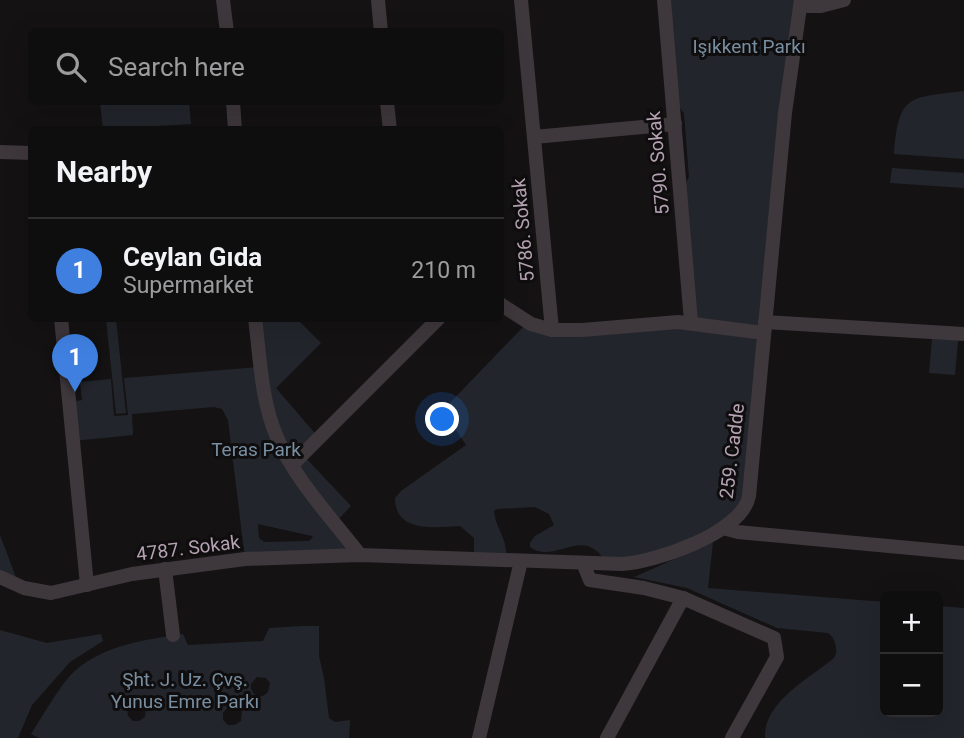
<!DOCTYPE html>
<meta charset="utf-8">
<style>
body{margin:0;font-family:Roboto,sans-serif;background:#1d1c1c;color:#f1f3f6}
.controls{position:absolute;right:21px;bottom:21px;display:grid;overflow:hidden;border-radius:10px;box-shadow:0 7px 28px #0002}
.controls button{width:63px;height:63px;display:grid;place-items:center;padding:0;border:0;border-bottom:2px solid #2f2e2e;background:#0f0e0e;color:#f1f3f6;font:35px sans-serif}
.you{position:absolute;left:443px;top:420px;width:24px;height:24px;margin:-18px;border:5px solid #fff;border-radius:50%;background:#1a73e8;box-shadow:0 0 0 10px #1a73e833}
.badge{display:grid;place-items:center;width:46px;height:46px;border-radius:50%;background:#23fb34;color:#fff;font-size:23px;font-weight:700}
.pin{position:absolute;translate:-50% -58px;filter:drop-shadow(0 2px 4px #0008)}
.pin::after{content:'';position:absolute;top:37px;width:24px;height:21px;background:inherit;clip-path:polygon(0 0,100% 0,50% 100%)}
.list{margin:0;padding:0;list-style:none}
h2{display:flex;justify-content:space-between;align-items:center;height:91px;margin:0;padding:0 28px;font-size:30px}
h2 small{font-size:23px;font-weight:400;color:#9b9c9e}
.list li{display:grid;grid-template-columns:46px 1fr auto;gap:21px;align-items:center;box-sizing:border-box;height:105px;padding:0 28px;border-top:2px solid #2f2e2e}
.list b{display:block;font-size:26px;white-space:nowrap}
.list p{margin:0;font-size:23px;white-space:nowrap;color:#9b9c9e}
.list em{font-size:23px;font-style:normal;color:#9b9c9e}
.icon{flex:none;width:38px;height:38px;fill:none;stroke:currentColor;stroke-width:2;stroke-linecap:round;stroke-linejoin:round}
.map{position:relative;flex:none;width:964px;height:738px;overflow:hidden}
.search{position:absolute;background:#0f0e0e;box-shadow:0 7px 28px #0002;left:28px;top:28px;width:476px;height:77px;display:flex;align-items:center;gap:18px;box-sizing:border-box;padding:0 24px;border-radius:10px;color:#9b9c9e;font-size:26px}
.panel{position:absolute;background:#0f0e0e;box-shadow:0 7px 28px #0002;left:28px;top:126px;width:476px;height:196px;border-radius:10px}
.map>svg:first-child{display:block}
.green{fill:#22262c;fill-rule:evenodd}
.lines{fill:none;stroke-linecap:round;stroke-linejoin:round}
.street{stroke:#3e373c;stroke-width:14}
.labels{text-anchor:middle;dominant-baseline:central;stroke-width:6;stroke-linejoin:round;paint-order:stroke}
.park-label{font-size:19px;fill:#788ea1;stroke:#0f0d0e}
.street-label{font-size:19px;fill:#b5a3b3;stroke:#0f0d0e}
</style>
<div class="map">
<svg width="964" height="738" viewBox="0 0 964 738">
<rect width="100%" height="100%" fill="#141213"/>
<g class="green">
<path d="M664,0H801L745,509L651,559L603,558C581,527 554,565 530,547V543L535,536L554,525L549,514L535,507L497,509L494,511C495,527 508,540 506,556L474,559V538L460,526C437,527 395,534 395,498L401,491L466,445L443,410L524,326L531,324L691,322L680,193L689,177L684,113L673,100Z"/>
<path d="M964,91V159L894,154C899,94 908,98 964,91Z"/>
<path d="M100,102H189L191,124L103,129Z"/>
<path d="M892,168L964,173V188L890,183Z"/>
<path d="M106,319H116L126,413L116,414Z"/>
<path d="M255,319H297L321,343L276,388L319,438L303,455L351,506L335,523L360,555L245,559L228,420L222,409L214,407L132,414L133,435L73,441L69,402L82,400L80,382L111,379L114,416L128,415L124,378L260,367ZM258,524L312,536L313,537L309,541L264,542L259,538Z"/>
<path d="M932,339L958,340L955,375L929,373Z"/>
<path d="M0,535L17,580L0,577Z"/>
<path d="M713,542L708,588L885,602V712H938V606L964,608V738H765C763,702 810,678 834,658C839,651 835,637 828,633L777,628L687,588L634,577Z"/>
<path d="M302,626H319V656L324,678L329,718L335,722L350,720L349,738H39L31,734C42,717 52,699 64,683C91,647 141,640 183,634L188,645L263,641L269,628ZM257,677L266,678L270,683L268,692L263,696C255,697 250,692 251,684ZM133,702L142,703L146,708L145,717L139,721H133L128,716L127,709ZM229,706H235L242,712L241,721L235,725H228L223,720V713Z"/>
<path d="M0,630L47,643L101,634L103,641L70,662L32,705L18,738H0Z"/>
</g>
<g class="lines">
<g class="street">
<path d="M223,0L227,32"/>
<path d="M378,0L381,32"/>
<path d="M521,0L552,330"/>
<path d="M664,0L691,322"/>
<path d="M800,6H821L844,0"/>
<path d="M233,102L235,130"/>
<path d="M387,102L390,130"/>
<path d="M534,137L675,124"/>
<path d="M0,152L32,153"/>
<path d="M500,304L531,324L552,330H582L678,322L764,333"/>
<path d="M61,318L87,585"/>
<path d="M255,318C260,357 261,399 276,435C292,476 333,520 360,555"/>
<path d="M765,322L964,334"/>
<path d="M292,465L439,318"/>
<path d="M723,528L738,532L964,553"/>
<path d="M583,563L590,580L644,588L683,598L774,638L777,657L732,738"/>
<path d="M165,569L173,635"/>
<path d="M0,577L24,588L51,593L132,574L245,559L360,555L622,564C655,562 742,533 749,496L785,113L801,0"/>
<path d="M479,738L521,561"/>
<path d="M607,738L683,598"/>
</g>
</g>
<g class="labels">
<g class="park-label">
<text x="749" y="46">Işıkkent Parkı</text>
<text x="256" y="449">Teras Park</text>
<text x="185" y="679">Şht. J. Uz. Çvş.<tspan x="185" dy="22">Yunus Emre Parkı</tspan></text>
</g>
<g class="street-label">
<text transform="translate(658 163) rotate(-95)">5790. Sokak</text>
<text transform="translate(523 230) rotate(-95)">5786. Sokak</text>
<text transform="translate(732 451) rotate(-83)">259. Cadde</text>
<text transform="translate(188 548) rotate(-7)">4787. Sokak</text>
</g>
</g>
</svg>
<div class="controls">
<button>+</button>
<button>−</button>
</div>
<div class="you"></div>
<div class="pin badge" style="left:75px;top:392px;background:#3f7fe0">1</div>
<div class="search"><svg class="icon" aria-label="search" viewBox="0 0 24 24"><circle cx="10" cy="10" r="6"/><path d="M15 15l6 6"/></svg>Search here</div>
<section class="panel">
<h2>Nearby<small></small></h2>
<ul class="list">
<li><span class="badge" style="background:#3f7fe0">1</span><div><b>Ceylan Gıda</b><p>Supermarket</p></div><em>210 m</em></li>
</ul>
</section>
</div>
